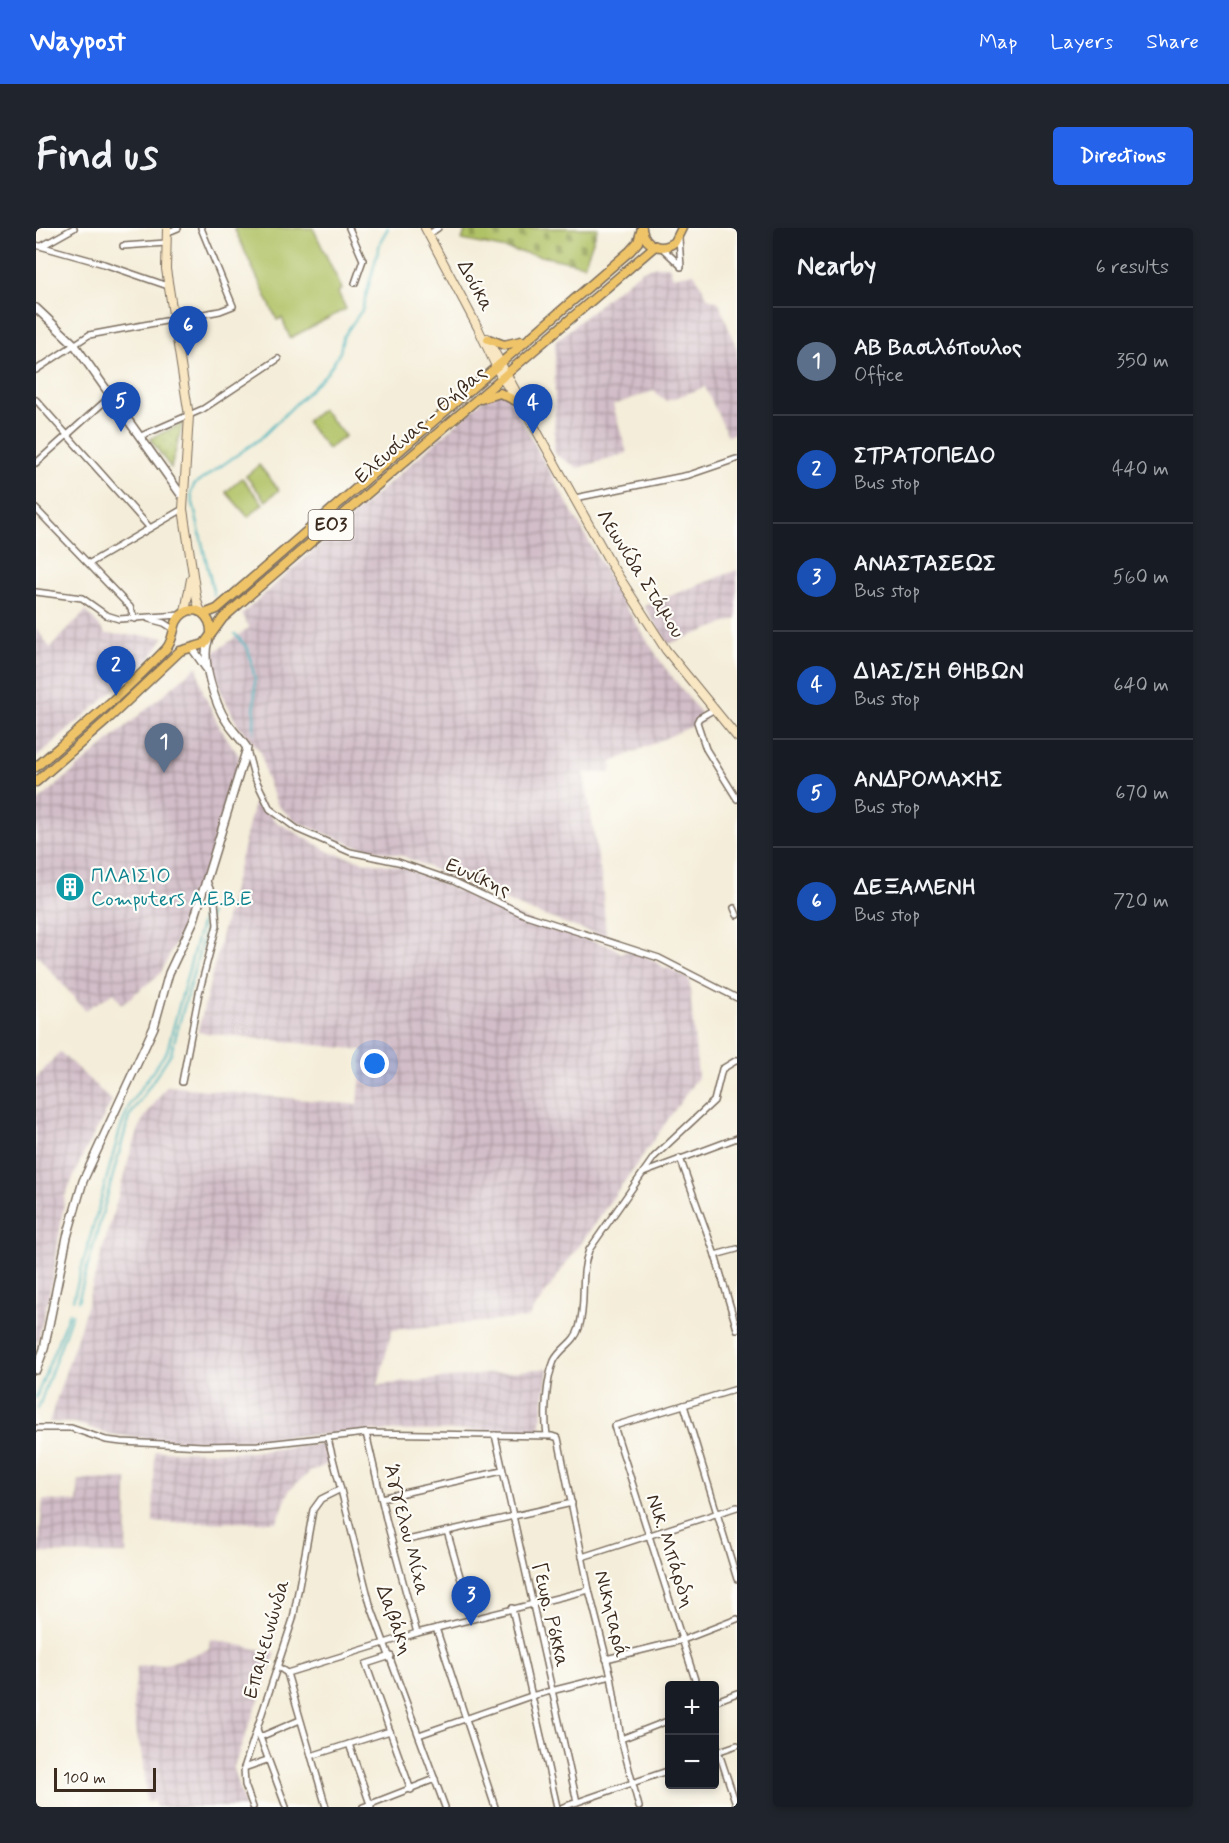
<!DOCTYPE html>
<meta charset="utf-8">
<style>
body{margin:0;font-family:Mynerve,sans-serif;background:#20242c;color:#f1f3f6}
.controls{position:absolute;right:18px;bottom:18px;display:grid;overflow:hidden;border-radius:6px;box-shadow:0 3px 9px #0003}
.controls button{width:54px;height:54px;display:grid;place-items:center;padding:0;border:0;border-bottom:2px solid #363941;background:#171b24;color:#f1f3f6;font:30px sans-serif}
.scale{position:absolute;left:18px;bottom:15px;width:102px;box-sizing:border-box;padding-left:6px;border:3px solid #3b2a1e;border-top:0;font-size:16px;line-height:21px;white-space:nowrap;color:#3b2a1e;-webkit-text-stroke:4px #fdfcf7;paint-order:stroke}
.you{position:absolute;left:339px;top:836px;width:21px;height:21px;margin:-15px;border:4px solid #fff;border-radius:50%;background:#1a73e8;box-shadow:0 0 0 9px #1a73e833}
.badge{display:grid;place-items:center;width:39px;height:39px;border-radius:50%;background:#2563eb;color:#fff;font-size:20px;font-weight:700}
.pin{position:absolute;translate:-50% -50px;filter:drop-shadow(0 2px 3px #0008)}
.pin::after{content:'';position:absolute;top:32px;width:21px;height:18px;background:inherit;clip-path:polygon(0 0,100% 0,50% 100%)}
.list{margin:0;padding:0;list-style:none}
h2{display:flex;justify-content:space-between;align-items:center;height:78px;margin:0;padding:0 24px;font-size:26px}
h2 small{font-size:20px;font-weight:400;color:#9ea1a6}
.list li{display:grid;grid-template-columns:39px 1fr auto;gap:18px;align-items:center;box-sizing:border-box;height:108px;padding:0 24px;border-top:2px solid #363941}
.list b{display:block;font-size:22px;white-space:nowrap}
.list p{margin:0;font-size:20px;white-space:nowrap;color:#9ea1a6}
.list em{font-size:20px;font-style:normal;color:#9ea1a6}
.map{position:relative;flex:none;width:701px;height:1579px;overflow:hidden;border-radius:6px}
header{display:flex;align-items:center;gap:36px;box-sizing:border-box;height:84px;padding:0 30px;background:#2563eb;color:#fff}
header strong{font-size:28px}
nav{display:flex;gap:33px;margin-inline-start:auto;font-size:21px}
.intro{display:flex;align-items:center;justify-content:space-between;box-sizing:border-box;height:144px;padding:0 36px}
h1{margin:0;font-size:42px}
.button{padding:15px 27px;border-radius:6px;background:#2563eb;color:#fff;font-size:21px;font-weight:700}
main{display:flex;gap:36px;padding:0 36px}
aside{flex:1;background:#171b24;border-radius:6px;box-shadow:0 3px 9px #0003}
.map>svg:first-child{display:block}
.industrial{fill:url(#industrial-grid)}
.grass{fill:url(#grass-dots);stroke:#767642;stroke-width:1.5}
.cemetery{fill:url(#cemetery-stones);stroke:#767642;stroke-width:1.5}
.garden{fill:#b0c266;stroke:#767642;stroke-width:1.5}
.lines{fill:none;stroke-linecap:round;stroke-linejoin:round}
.stream{stroke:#43b3bc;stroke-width:2}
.minor-casing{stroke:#7c6e5f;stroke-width:8}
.tertiary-casing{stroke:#7c6e5f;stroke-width:10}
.secondary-casing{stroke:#7c6e5f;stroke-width:10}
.primary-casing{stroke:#7c6e5f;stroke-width:11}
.minor{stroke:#fff;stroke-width:5}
.tertiary{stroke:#fff;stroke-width:7}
.secondary{stroke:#f9e7c3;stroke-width:8}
.primary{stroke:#efc469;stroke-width:8}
.labels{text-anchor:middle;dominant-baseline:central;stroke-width:4.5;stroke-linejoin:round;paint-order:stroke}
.shield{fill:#fdfcf7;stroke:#75695f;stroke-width:1.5}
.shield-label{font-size:18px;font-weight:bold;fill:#3b2a1e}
.street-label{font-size:20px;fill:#3b2a1e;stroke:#fdfcf7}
.culture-label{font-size:20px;fill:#0d838f;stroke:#fdfcf7;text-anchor:start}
</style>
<header>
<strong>Waypost</strong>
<nav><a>Map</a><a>Layers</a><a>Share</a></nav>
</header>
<div class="intro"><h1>Find us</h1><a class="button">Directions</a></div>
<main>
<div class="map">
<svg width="701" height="1579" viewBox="0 0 701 1579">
<defs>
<pattern id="industrial-grid" width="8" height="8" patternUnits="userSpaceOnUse" patternTransform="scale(1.5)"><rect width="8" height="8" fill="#d2bdc8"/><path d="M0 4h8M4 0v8" fill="none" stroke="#ac9aa2"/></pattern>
<pattern id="grass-dots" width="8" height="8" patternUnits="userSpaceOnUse" patternTransform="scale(1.5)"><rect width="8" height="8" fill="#b0c266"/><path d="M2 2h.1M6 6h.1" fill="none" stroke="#909e53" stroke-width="1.8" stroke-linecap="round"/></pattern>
<pattern id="cemetery-stones" width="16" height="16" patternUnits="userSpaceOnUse" patternTransform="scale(1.5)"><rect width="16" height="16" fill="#b0c266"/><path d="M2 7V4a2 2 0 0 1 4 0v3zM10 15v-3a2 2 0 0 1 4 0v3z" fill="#909e53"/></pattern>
</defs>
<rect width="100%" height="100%" fill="#fdfcf7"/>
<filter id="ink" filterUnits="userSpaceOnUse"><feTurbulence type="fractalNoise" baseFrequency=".0167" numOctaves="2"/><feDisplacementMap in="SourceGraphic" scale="12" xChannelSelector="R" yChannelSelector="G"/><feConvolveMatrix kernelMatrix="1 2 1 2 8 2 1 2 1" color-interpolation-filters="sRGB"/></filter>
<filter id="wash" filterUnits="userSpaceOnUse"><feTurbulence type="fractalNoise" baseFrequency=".008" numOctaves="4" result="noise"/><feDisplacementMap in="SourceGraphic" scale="24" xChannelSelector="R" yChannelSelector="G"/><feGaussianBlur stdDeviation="1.35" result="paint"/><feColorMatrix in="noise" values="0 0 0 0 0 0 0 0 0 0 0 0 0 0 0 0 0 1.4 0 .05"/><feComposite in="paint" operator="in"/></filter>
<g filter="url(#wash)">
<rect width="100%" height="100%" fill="#f4edd9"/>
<g class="industrial">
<path d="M620,38H633L637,49L658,45L672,70L683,74L701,122V204L692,208L669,159L630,173L618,163L577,177L591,225L542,240L518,226L519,114L578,64L607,42Z"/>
<path d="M465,156L587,375L627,437L670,492L576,534L575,545H548L566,654L570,710L492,682L367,628L317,617L261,594L242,578L230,549L225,524L202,498L185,463L174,427L213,400L206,386Z"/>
<path d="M701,342V391L632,416L608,378Z"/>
<path d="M50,383L70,406L128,409L115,430L0,530V400L14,420Z"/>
<path d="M161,438L167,464L184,500L204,529L163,667L124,746L86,776L78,765L49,782L0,726V575Z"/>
<path d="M220,567L239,593L294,624L330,634L367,639L513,701L575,718L585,725L590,722L612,729L630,741L633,740L653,751L662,849L492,1090L356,1102L342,1157L512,1140L504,1202L335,1203L185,1214L113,1211L73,1206L39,1195L13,1194L45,1097L95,923L106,893L131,858L322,877L327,822L162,804Z"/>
<path d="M24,824L76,873L48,925L29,968L17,1049L0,1121V850Z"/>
<path d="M289,1215L294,1235L274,1244L254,1261L241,1294L117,1295L119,1223L215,1224Z"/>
<path d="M91,1251L90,1326L2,1325L7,1272L41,1274L43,1252Z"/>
<path d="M174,1411L240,1425L197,1541L209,1579H120L118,1573L110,1574L108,1535L101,1507L97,1477L101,1439L134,1435L173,1421Z"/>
</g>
<path class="grass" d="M147,195L135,240L114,211Z"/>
<path class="cemetery" d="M430,0H562L548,37L426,12Z"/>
<g class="garden">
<path d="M198,0H277L306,61L302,64L310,81L254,110L246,90L241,92Z"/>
<path d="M286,181L309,208L292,221L270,194Z"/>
<path d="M223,237L243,262L230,273L210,248Z"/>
<path d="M206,250L227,276L212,289L190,264Z"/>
</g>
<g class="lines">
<g class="stream">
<path d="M178,367L157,275L155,265L158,257L225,210L291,145L304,124L307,109L326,82L345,12L352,0"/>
<path d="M199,406L212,421L219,451L218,504"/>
<path d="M37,1072L84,902L94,876L131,823L168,685"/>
<path d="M42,1073L93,889L135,825L174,685"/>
<path d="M0,1170L33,1085"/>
<path d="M2,1181L36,1086"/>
</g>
</g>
</g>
<g filter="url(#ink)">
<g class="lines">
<g class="minor-casing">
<g id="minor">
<path d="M313,0L327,32L319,55"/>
<path d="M130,5L142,0"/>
<path d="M392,7L402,0"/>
<path d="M643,10L645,39"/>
<path d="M0,17L68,36L132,58"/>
<path d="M6,18L38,0"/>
<path d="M87,18L130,15"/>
<path d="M626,20L643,36"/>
<path d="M0,142L53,107L184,83L197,78L165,0"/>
<path d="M0,172L114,300"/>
<path d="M105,208L167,181L242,131"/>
<path d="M0,235L76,167"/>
<path d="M539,270L653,247L700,231"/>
<path d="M0,281L94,379L99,391"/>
<path d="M54,335L147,281"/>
<path d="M0,364L46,370L70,387L83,391L145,387"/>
<path d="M113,391L128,395L139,402"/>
<path d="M677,482L663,490L661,494L670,521L701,571"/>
<path d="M211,522L218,548L234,581L261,601L314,624L362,634L417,653L487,686L623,730L701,770"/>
<path d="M698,680L701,687"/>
<path d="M146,854L163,765L181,697L179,674L171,653"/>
<path d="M644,930L679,1027L701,1101"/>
<path d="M607,945L701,910"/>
<path d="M679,1027L701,1021"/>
<path d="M648,1177L701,1351"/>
<path d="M0,1200H35L70,1212L86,1214L167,1218L222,1217L330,1205L516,1208L522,1210L553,1362L575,1448L585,1511L603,1579"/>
<path d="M330,1205L351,1295L381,1405"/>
<path d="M459,1207L541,1574"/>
<path d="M511,1207C508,1188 510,1152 518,1133C524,1120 539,1115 543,1100C551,1074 543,1048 553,1022L618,929L678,873L686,841L701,832"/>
<path d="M292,1211L334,1376L409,1579"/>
<path d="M345,1270L466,1243"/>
<path d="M411,1303L436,1390"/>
<path d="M376,1311L536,1275"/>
<path d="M546,1329L701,1279"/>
<path d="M476,1380L521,1579"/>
<path d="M400,1400L459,1579"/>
<path d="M355,1428L330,1436L375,1562"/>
<path d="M570,1431L647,1412L701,1391"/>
<path d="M242,1439L251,1445L381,1405L553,1362"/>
<path d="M251,1445L290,1579"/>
<path d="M661,1458L578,1198L701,1161"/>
<path d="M678,1474L701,1465"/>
<path d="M221,1501L250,1579"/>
<path d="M383,1507L495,1468L575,1448"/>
<path d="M224,1509L264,1492"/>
<path d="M678,1510L701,1579"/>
<path d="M585,1511L634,1492"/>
<path d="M313,1516L335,1579"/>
<path d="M678,1525L701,1517"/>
<path d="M275,1528L354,1503"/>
<path d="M208,1540L231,1532"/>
<path d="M217,1579L209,1557L208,1540L257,1391L277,1282L285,1271L303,1262"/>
<path d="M327,1579L399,1551"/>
<path d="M527,1579L634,1542"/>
</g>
</g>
<g class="tertiary-casing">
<g id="tertiary">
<path d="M0,80L38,116L146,268"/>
<path d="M156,420L170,440"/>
<path d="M0,1142L8,1121L31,1009L47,953L118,799L133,745L158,692L211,520C205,511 197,503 191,494C179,477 165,432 172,413"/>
</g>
</g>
<g class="secondary-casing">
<g id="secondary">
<path d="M131,0L130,41L153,188L147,281L161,373L165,384"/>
<path d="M389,0L442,100L465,149L493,189L576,338L630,422L701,509"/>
<path d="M451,110L491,184"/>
<path d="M149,384L155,351"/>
</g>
</g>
<g class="primary-casing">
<g id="primary">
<path d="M606,2C610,18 625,24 639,14L646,0"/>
<path d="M452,111L468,117L485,113"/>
<path d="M445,171L464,165L480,173"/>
<path d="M168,386L181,381L594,23L602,14L606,0"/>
<path d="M0,539C44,501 90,463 130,421C140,410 135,393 148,385C162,376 175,389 175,404"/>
<path d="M0,554L70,493L144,423L168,416L187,390L619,18"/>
</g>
</g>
<use href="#minor" class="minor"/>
<use href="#tertiary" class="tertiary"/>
<use href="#secondary" class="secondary"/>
<use href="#primary" class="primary"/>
</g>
</g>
<defs>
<g id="building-disc" transform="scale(1.5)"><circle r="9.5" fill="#0f9aa8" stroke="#fdfcf7"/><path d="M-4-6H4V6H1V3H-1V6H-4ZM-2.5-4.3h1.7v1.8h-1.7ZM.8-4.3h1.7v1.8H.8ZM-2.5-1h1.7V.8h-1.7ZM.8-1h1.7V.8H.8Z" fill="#fff"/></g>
</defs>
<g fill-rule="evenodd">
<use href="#building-disc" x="34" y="659"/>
</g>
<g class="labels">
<rect class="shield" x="272.5" y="282" width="45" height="30" rx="4.5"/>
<g class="shield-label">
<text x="295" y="297">ΕΟ3</text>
</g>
<g class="street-label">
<text transform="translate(439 58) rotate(62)">Δούκα</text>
<text transform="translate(385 197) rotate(-41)">Ελευσίνας - Θήβας</text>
<text transform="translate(604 346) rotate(58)">Λεωνίδα Στάμου</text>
<text transform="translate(442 650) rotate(24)">Ευνίκης</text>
<text transform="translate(370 1302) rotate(76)">Άγγελου Μίχα</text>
<text transform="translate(634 1323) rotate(72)">Νικ. Μπάρδη</text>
<text transform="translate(575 1386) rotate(76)">Νικηταρά</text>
<text transform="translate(514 1387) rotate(77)">Γεωρ. Ρόκκα</text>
<text transform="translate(358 1392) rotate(70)">Δαβάκη</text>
<text transform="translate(231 1411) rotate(-74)">Επαμεινώνδα</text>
</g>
<g class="culture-label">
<text x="55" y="648">ΠΛΑΙΣΙΟ<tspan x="55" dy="23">Computers Α.Ε.Β.Ε</tspan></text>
</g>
</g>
</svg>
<div class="controls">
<button>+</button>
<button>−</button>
</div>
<div class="scale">100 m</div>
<div class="you"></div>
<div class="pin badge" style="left:128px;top:545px;background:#5c6f8a">1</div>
<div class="pin badge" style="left:80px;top:468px;background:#1a4fb4">2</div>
<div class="pin badge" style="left:435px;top:1398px;background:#1a4fb4">3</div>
<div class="pin badge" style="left:497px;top:206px;background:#1a4fb4">4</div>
<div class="pin badge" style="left:85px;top:204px;background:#1a4fb4">5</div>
<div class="pin badge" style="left:152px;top:128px;background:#1a4fb4">6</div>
</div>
<aside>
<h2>Nearby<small>6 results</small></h2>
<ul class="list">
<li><span class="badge" style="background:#5c6f8a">1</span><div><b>ΑΒ Βασιλόπουλος</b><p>Office</p></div><em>350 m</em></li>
<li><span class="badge" style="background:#1a4fb4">2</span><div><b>ΣΤΡΑΤΟΠΕΔΟ</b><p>Bus stop</p></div><em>440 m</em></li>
<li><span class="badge" style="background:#1a4fb4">3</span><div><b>ΑΝΑΣΤΑΣΕΩΣ</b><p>Bus stop</p></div><em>560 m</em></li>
<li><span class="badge" style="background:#1a4fb4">4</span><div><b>ΔΙΑΣ/ΣΗ ΘΗΒΩΝ</b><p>Bus stop</p></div><em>640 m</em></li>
<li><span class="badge" style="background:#1a4fb4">5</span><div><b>ΑΝΔΡΟΜΑΧΗΣ</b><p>Bus stop</p></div><em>670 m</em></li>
<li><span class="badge" style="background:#1a4fb4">6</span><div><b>ΔΕΞΑΜΕΝΗ</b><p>Bus stop</p></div><em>720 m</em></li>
</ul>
</aside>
</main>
